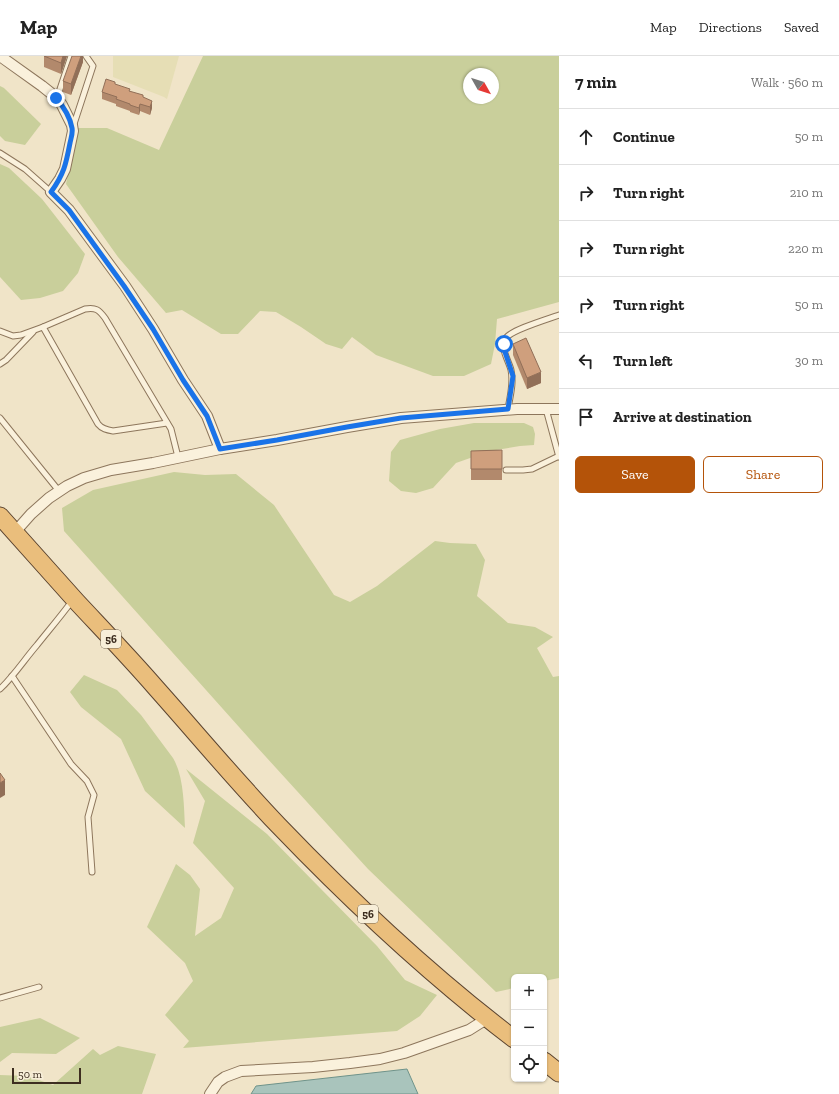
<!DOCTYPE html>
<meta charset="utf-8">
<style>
body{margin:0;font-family:"Zilla Slab",serif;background:#f6f6f6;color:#222}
.controls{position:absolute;right:12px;bottom:12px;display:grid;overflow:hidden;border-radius:6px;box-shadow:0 1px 3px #0004}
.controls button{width:36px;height:36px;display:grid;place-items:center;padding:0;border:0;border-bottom:1px solid #e0e0e0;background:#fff;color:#222;font:20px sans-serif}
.compass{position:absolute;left:463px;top:12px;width:36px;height:36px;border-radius:50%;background:#fff;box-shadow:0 1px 3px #0004;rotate:129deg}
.scale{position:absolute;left:12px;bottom:10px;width:69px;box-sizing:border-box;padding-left:4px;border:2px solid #3d2e20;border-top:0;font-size:11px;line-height:14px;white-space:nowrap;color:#3d2e20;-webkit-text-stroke:3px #f7eed8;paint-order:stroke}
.stop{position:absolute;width:12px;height:12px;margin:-9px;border:3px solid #1a73e8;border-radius:50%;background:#fff}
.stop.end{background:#1a73e8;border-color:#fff;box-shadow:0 1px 4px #0008}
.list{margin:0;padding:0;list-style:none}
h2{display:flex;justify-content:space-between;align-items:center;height:52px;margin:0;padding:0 16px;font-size:17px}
h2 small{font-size:13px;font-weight:400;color:#767676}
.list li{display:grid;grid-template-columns:26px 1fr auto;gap:12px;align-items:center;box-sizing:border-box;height:56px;padding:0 16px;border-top:1px solid #e0e0e0}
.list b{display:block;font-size:15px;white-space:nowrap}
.list em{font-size:13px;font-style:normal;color:#767676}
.actions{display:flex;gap:8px;padding:12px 16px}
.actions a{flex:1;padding:9px 0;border:1px solid #b45309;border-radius:6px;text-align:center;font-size:14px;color:#b45309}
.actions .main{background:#b45309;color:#fff}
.icon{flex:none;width:22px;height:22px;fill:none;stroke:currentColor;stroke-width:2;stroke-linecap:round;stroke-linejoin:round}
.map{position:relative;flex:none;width:559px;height:1038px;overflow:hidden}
header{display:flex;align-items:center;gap:24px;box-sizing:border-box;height:56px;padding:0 20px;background:#fff;border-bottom:1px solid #e0e0e0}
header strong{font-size:19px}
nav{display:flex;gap:22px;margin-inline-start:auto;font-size:14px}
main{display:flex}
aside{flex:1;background:#fff}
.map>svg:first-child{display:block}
.farmland{fill:#e6deb5}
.green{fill:#c9cf9b;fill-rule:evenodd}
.water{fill:#a9c4bc;stroke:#6f938a}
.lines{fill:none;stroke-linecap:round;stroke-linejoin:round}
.service-casing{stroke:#8d765c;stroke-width:7}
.minor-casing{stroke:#8d765c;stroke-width:12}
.trunk-casing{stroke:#5b4430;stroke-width:19}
.service{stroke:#faf1dc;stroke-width:5}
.minor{stroke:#faf1dc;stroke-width:10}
.trunk{stroke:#eabe7c;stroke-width:17}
.wall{fill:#b2896c}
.shaded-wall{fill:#916f58}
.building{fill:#cf9f7d;stroke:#916f58}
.route{stroke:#1a73e8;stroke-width:5}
.labels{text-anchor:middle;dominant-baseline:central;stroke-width:3;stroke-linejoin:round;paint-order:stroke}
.shield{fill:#f7eed8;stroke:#756857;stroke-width:1}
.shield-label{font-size:11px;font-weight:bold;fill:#3d2e20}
</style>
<header>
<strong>Map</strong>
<nav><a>Map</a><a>Directions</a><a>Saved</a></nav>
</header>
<main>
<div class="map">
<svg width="559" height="1038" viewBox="0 0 559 1038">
<rect width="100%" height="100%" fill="#f0e4c8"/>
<path class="farmland" d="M113,0H179L167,43L164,41L113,21Z"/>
<g class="green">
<path d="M203,0H559V246L497,263L495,288L491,308L464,320H433L376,299L352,281L342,293L326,288L301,271L276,256L260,255L238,278H221L182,254L166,257L118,201L66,128L77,72H107L159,94ZM469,18H493V42H469Z"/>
<path d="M0,30L4,32L41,68L25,89L5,85L0,80Z"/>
<path d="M0,108L9,112L42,143L85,198L78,217L63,235L40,242L21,244L0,221Z"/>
<path d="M474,367H524L533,371L535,378L534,389L520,390L490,395L456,407L433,432L416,437L401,435L389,425L391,396L400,384L440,373Z"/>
<path d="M174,416L205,419L236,418L274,449L334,539L350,546L377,530L435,485L450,487L476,488L485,504L477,540L508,567L535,571L553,581L537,592L553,621L559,620V922L544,925V921H514V932L496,936L368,813L256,690L64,475L62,452L93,434Z"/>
<path d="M84,619L117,634L141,659L173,702C184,720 184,751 185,772L145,735L121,683L81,651L70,636Z"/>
<path d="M186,713L267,778L377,890L405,924L437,939L420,960L397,975L183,992L189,985L165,959L193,925L185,907L147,871L176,808L190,819L200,833L195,880L221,862L234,832L193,787L205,745Z"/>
<path d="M40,962L80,982L56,998L12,997L0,1006V971Z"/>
<path d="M118,990L156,998L142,1038H0V1019L27,1020L53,1029L93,993L100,999Z"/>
</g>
<path class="water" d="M407,1013L418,1038H251L256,1030Z"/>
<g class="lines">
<g class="service-casing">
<g id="service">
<path d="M57,42L71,0"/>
<path d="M72,69L74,68L93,10L86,0"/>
<path d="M0,97L25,113L51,136"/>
<path d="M43,271L98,368C102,373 107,374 113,375L167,367"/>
<path d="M0,275L13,280L21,279L43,271L85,253C96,251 99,254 105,262L171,373L178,401"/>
<path d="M0,308L6,304L33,276"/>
<path d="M508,353C510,340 514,327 511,314C509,305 499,291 506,282C511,274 548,263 559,259"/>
<path d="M546,353L559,401"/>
<path d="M0,362L59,435"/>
<path d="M506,414H523L532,413L559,400"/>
<path d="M12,620L71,708L87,725L94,739L88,761L92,816"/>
<path d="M0,633C14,620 24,604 37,589C49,574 61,560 72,545"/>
<path d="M0,942L39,931"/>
</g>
</g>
<g class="minor-casing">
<g id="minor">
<path d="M0,0L42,30L57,42L62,49L72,69L73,75L65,113L60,123L51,136L69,154L125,230L153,273L183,324L207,360L220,393"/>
<path d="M15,476L31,458L49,442L67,430L84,422L111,414L153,407L220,393L277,384L347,371L401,362L517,353H559"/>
<path d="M210,1038L218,1026L225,1021L241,1015L313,1011L350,1007L380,1003L404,997L469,974L488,962"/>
</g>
</g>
<g class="trunk-casing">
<g id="trunk">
<path d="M0,460C25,488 51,517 76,545C103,574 130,602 156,632C197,678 236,725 279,770C352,846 430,919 514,983"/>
<path d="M544,1005L559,1017"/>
</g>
</g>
<use href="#service" class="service"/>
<use href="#minor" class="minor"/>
<use href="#trunk" class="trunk"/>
</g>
<g class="wall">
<path d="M44,0H67L61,18L44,11Z"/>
<path d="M83,0V6L71,39L63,36V25Z"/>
<path d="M115,29L143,41L152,52L150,59L140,55L139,59L130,56V55L116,50V48L102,43V36Z"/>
<path d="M513,288L541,327L527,333L513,299Z"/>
<path d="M502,394V424H471V395Z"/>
</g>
<g class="shaded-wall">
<path d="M63,0H67L61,18V7Z"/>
<path d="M81,0H83V6L71,39V28Z"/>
<path d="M152,45V52L150,59V51Z"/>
<path d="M140,48V55L139,59V52Z"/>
<path d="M541,316V327L527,333V322Z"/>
<path d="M5,724V739L0,742V727Z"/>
</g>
<g class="building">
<path d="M44,0H63L61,7Z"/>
<path d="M72,0H81L71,28L63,25Z"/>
<path d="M106,23L115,26V28L130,33L129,35L143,39V41L152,45L150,51L140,48L139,52L130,49V48L116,43L117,41L102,36Z"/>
<path d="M526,282L541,316L527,322L513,288Z"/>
<path d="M502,394V413H471V395Z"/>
<path d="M0,717L5,724L0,727Z"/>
</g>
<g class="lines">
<path class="route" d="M56,42C63,50 70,61 72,72C73,77 71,82 70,87C66,108 64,118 51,136L69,154L124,230L153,273L183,324L207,360L220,393L277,384L347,371L401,362L508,353L513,320L505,296L504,288"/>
</g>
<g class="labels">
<g class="shield">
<rect x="101" y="574" width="20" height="18" rx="3"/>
<rect x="358" y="849" width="20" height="18" rx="3"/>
</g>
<g class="shield-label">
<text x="111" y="583">56</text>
<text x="368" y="858">56</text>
</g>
</g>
</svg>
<div class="controls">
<button>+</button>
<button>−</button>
<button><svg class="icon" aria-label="locate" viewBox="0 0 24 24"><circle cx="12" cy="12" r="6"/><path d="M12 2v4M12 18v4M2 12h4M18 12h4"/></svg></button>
</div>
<svg class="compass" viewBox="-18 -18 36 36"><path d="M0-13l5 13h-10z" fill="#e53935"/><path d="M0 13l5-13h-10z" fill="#767676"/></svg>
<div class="scale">50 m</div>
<div class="stop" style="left:504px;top:288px"></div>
<div class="stop end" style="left:56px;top:42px"></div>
</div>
<aside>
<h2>7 min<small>Walk · 560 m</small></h2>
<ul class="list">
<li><svg class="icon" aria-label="ahead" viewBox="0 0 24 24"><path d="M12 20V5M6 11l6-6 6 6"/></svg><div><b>Continue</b></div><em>50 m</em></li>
<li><svg class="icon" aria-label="right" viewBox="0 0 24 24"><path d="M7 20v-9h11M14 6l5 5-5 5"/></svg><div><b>Turn right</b></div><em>210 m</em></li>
<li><svg class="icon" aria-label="right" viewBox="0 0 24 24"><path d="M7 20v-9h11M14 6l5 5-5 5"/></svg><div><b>Turn right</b></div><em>220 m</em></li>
<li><svg class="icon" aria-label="right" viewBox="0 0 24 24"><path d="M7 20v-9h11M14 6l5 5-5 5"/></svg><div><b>Turn right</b></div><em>50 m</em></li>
<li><svg class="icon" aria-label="left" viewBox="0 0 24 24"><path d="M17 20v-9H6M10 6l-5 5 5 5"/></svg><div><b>Turn left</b></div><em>30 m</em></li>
<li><svg class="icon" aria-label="arrive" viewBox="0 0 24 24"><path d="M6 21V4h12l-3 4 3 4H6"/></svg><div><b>Arrive at destination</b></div></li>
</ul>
<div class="actions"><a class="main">Save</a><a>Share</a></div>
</aside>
</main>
